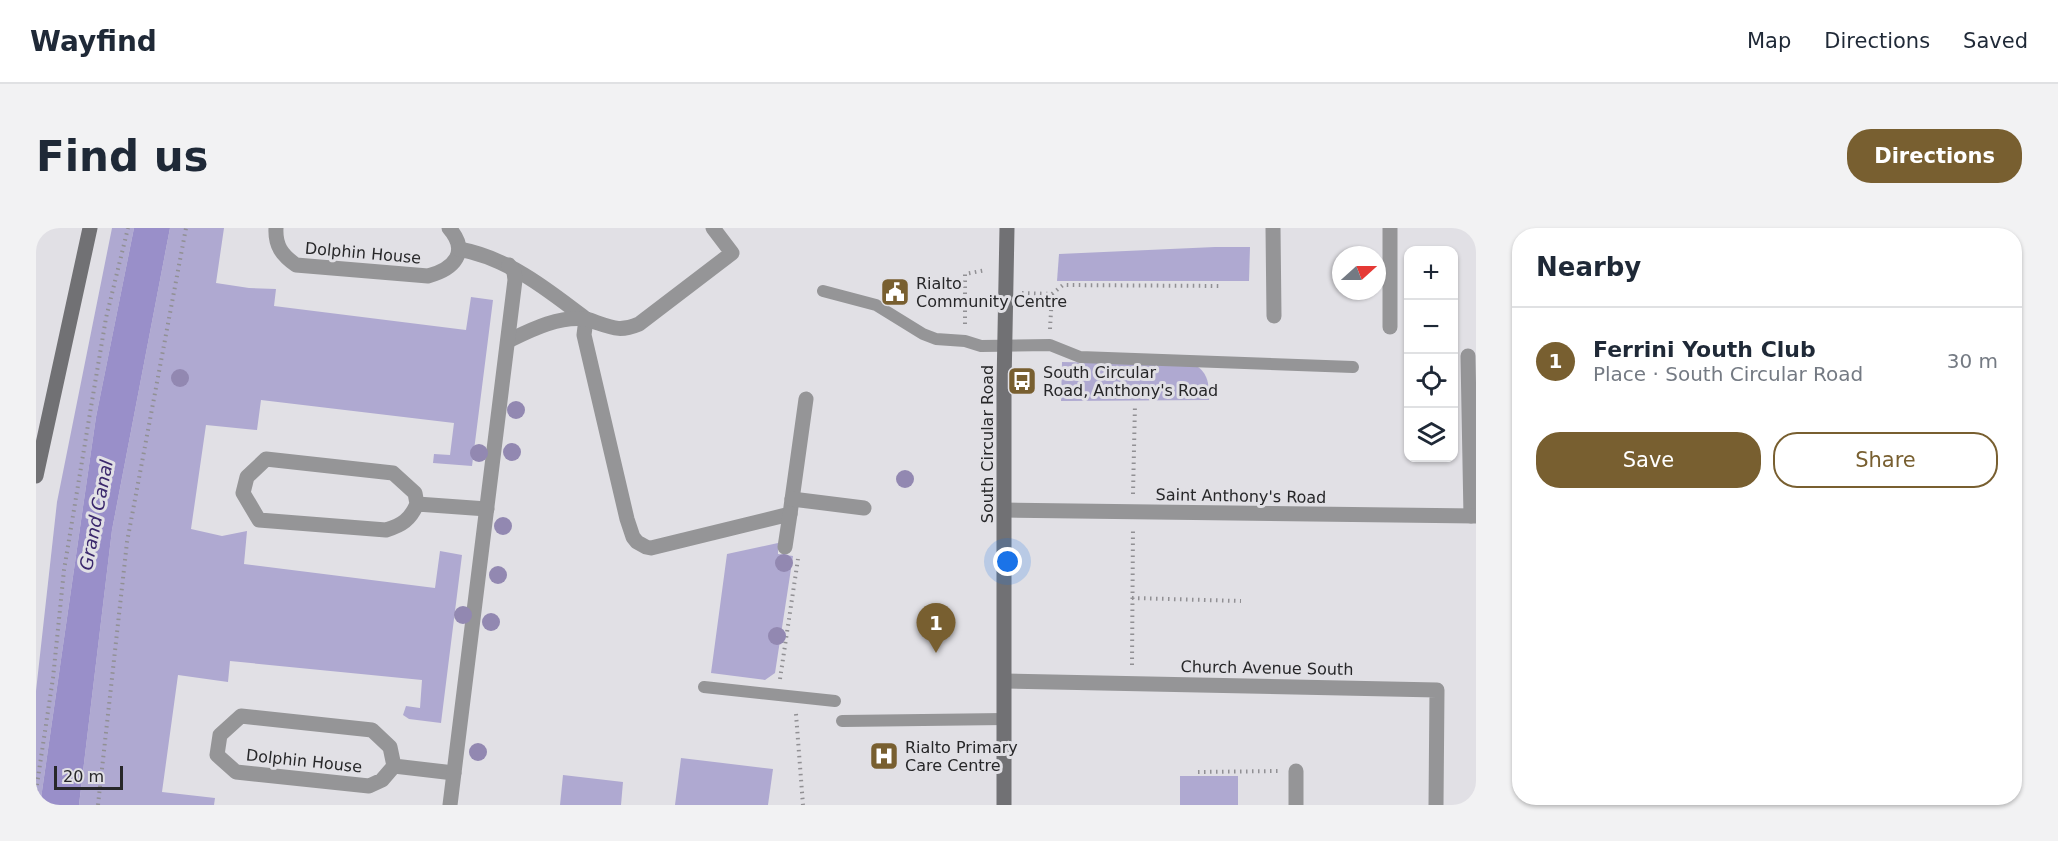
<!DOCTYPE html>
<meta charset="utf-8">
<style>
body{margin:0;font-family:"DejaVu Sans",sans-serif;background:#f2f2f3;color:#1f2937}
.controls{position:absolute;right:18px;top:18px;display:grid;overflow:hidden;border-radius:12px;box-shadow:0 2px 4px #0004}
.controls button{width:54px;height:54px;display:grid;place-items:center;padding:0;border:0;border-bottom:2px solid #e0e1e3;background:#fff;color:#1f2937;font:30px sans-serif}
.compass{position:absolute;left:1296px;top:18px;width:54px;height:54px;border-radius:50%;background:#fff;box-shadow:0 2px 4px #0004;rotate:69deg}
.scale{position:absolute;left:18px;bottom:15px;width:69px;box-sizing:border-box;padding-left:6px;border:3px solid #272729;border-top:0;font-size:16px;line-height:21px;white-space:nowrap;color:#272729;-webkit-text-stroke:4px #e1e0e5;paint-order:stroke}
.you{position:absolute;left:972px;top:334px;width:21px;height:21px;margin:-15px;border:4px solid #fff;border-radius:50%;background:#1a73e8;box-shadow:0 0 0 9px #1a73e833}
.badge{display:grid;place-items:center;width:39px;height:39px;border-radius:50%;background:#785f30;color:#fff;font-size:20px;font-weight:700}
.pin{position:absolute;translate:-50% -50px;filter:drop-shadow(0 2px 3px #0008)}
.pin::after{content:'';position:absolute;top:32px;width:21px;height:18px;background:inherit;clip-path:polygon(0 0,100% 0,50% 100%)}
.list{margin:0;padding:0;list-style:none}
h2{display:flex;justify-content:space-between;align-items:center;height:78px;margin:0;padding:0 24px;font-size:26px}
h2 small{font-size:20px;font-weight:400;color:#747a83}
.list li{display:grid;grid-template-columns:39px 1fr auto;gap:18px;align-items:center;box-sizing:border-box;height:108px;padding:0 24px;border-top:2px solid #e0e1e3}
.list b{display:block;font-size:22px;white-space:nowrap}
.list p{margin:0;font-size:20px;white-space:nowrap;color:#747a83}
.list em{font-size:20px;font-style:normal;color:#747a83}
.actions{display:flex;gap:12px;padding:18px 24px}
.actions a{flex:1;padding:14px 0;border:2px solid #785f30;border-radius:24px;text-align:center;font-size:21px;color:#785f30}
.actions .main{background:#785f30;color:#fff}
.icon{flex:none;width:33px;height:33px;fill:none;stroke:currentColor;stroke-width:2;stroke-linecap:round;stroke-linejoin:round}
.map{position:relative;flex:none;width:1440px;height:577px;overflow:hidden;border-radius:24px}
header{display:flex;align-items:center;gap:36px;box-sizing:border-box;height:84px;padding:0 30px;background:#fff;border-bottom:2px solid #e0e1e3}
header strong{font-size:28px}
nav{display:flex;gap:33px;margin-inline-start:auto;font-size:21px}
.intro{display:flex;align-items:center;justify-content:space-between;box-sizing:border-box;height:144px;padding:0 36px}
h1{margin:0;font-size:42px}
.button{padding:15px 27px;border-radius:24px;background:#785f30;color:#fff;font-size:21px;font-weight:700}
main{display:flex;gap:36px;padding:0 36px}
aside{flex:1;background:#fff;border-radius:24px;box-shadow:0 2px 4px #0004}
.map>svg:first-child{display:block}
.green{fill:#afa9d1}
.water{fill:#998fc9}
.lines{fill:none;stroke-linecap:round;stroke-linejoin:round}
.path{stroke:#919094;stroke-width:4;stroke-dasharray:1.5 4.5;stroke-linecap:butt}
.service{stroke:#959597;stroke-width:12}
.minor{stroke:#959597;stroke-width:15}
.secondary{stroke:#717174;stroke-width:15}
.tree{fill:#9288b1}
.labels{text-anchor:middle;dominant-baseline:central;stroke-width:6;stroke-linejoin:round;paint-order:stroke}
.street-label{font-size:16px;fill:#272729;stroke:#e1e0e5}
.poi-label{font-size:16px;fill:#272729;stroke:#e1e0e5;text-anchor:start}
.water-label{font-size:18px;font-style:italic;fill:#3a276c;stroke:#e1e0e5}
</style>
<header>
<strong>Wayfind</strong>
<nav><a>Map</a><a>Directions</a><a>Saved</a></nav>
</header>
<div class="intro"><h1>Find us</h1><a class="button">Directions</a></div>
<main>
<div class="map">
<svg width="1440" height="577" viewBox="0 0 1440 577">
<rect width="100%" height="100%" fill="#e1e0e5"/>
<g class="green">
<path d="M76,0H98L60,189L4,577H0V463L21,274Z"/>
<path d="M134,0H188L180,55L213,60L240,61L238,78L430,102L435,69L457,72L436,238L397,235L398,226L414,227L418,195L225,172L221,202L170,197L155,301L186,308L211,303L208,336L399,360L404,323L426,327L405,495L373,491L367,487L370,478L384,480L386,452L194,433L192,454L142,447L126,564L179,570L178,577H43L76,302Z"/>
<path d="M1179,19H1214L1213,53H1021L1023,26Z"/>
<path d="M1026,134L1159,137C1173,145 1173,158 1173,172L1025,173Z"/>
<path d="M742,315V326L757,328L739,445L729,452L675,445L691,326Z"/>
<path d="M645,530L737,541L732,577H639Z"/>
<path d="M527,547L587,554L585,577H524Z"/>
<rect x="1144" y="548" width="58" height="29"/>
</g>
<path class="water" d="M98,0H134L76,302L43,577H4L60,189Z"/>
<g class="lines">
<g class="path">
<path d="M986,65L1016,66L1027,57L1185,58"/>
<path d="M929,96V46L950,42"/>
<path d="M1014,101L1016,66"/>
<path d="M1097,266L1099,176"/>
<path d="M1096,370L1205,373"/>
<path d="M1096,437L1097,300"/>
<path d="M744,451L762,331"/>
<path d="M760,486L767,577"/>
<path d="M1162,544L1242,543"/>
<path d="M0,563L17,450L28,342L54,185L70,90L92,0"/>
<path d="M62,577L91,314L150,0"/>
</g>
<g class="service">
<path d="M787,63L840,77L887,106L900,111L929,113L945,118L1014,117L1044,129L1317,139"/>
<path d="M668,459L799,473"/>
<path d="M806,493L968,491"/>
</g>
<g class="minor">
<path d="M240,0C239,18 246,27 260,37L392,48C418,41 434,24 413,0"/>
<path d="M1237,0L1238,88"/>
<path d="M1354,0V99"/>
<path d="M423,21C472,30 511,61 550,91"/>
<path d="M550,91L548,107L591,291L597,309L601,314L610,319L615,320L754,286L770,171"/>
<path d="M472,113C495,102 522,88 549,91C553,91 558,94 562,95C579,101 586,103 603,96L696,25L677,0"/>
<path d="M1432,128L1435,288"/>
<path d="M756,271L828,280"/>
<path d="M381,276L379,265L357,245L230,231L211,249L207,265L223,292L350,302C366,297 374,292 381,276L451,281"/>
<path d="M969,282L1440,288"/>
<path d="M749,319L754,286"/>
<path d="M969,453L1401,462L1400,577"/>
<path d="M358,538L354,519L336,502L205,488L184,507L181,527L200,544L333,558L346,552L358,538L418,545"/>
<path d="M414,577L479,52L478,44L473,37"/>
<path d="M1260,577V543"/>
</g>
<g class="secondary">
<path d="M0,248L54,0"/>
<path d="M968,577V157L971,0"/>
</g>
</g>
<g class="tree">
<circle cx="144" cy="150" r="9"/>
<circle cx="480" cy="182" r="9"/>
<circle cx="476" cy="224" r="9"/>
<circle cx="443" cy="225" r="9"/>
<circle cx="869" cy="251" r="9"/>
<circle cx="467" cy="298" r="9"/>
<circle cx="748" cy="335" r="9"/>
<circle cx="462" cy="347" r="9"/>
<circle cx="427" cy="387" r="9"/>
<circle cx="455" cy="394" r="9"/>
<circle cx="741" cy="408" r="9"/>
<circle cx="442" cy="524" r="9"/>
</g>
<defs>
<g id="civic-square" transform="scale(1.5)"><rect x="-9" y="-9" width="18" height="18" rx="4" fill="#785f30" stroke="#e1e0e5"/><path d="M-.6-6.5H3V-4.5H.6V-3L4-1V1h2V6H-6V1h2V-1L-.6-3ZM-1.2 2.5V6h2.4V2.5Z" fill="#fff"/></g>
<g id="bus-square" transform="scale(1.5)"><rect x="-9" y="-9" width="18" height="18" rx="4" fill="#785f30" stroke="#e1e0e5"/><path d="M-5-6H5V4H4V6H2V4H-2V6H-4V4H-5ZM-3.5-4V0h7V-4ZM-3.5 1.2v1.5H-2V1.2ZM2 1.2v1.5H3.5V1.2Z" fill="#fff"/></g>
<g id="hospital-square" transform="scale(1.5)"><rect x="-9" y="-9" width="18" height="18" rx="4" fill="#785f30" stroke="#e1e0e5"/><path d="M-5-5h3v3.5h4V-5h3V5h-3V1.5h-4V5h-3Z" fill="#fff"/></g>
</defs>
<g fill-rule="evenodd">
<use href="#civic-square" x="859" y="64"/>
<use href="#bus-square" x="986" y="153"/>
<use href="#hospital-square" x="848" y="528"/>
</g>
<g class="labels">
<g class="street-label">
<text transform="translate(327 25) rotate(5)">Dolphin House</text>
<text transform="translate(951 216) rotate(-90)">South Circular Road</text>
<text transform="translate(1205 268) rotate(1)">Saint Anthony's Road</text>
<text transform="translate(1231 440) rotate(1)">Church Avenue South</text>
<text transform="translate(268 533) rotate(6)">Dolphin House</text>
</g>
<g class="poi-label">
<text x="880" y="55">Rialto<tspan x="880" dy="18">Community Centre</tspan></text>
<text x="1007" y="144">South Circular<tspan x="1007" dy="18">Road, Anthony's Road</tspan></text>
<text x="869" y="519">Rialto Primary<tspan x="869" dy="18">Care Centre</tspan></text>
</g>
<g class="water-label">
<text transform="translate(60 287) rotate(-79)">Grand Canal</text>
</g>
</g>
</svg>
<div class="controls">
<button>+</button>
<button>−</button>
<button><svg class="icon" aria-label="locate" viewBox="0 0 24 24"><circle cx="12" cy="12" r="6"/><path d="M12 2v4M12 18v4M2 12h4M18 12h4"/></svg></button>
<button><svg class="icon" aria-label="layers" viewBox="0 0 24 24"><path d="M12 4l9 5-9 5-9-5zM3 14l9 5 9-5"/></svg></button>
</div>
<svg class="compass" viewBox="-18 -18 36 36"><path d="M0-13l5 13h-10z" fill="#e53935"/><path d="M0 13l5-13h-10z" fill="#747a83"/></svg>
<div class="scale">20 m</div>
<div class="you"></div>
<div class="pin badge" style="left:900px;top:425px">1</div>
</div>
<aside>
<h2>Nearby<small></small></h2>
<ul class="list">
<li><span class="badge">1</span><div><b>Ferrini Youth Club</b><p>Place · South Circular Road</p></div><em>30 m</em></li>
</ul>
<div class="actions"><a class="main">Save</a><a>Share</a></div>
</aside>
</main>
